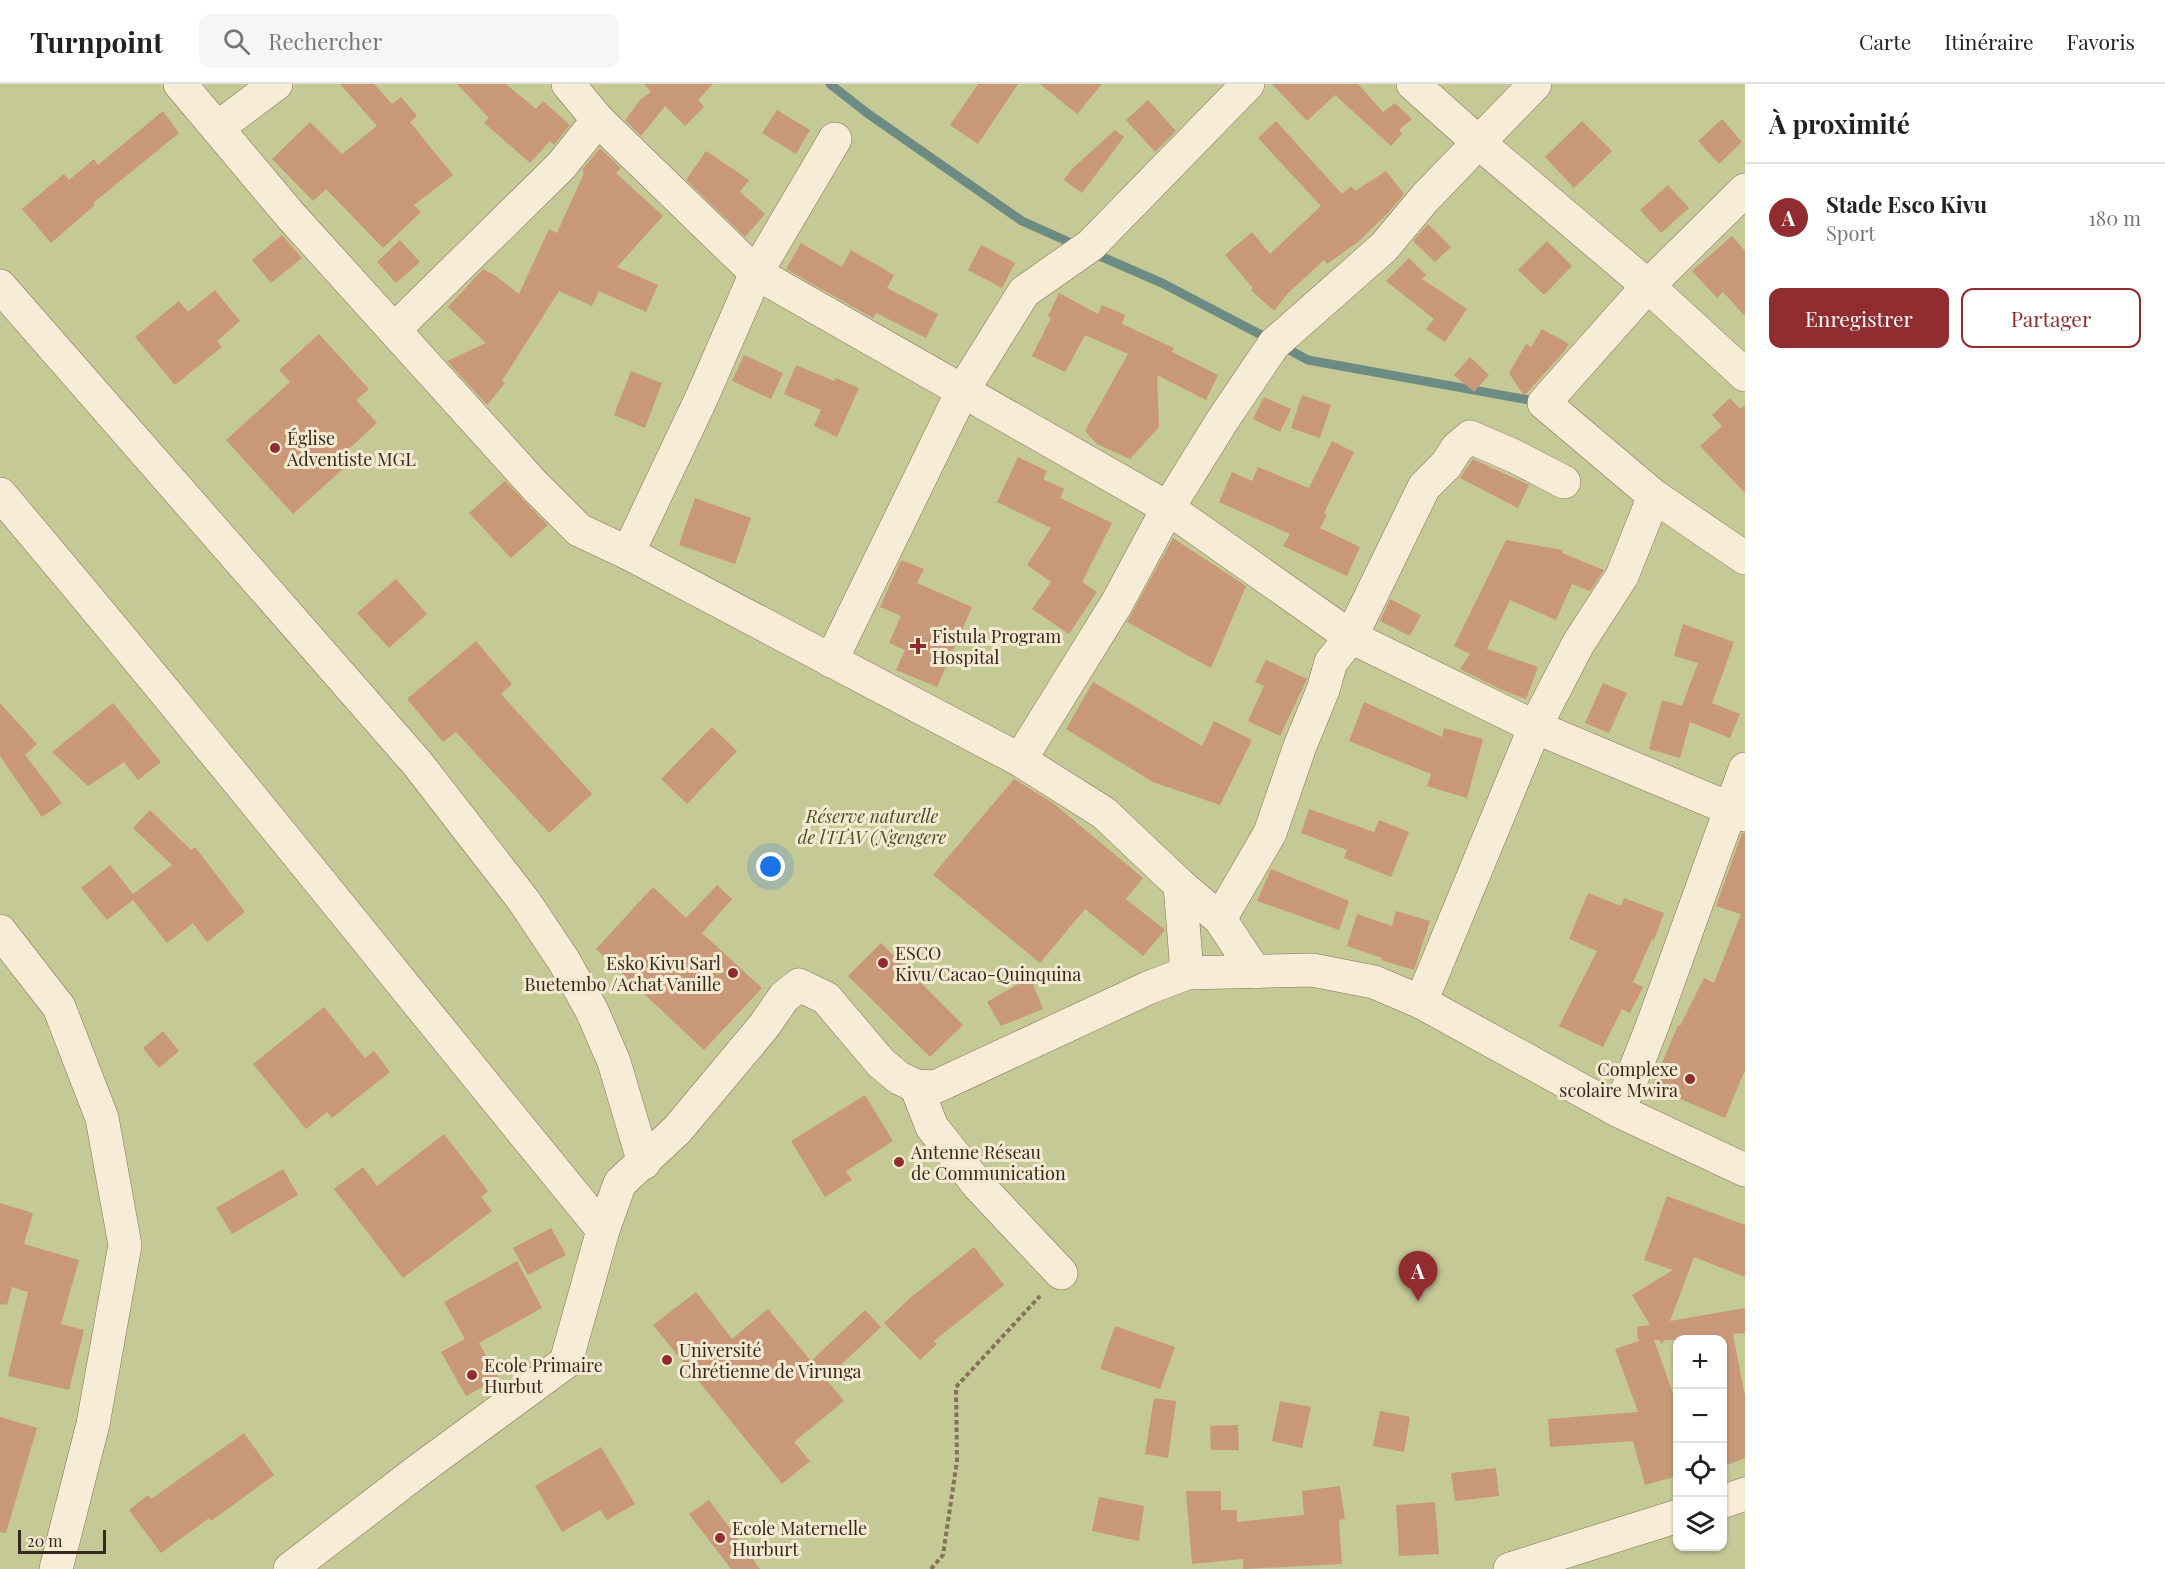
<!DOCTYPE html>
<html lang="fr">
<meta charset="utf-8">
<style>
body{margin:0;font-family:"Playfair Display",serif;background:#f6f6f6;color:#222}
.controls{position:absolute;right:18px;bottom:18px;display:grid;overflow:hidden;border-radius:12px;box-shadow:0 2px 4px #0004}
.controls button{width:54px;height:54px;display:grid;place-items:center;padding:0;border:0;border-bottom:2px solid #e0e0e0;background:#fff;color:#222;font:30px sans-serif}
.scale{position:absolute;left:18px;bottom:15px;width:88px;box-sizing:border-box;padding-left:6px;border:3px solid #35281e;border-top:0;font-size:16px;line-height:21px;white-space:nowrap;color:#35281e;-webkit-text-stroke:4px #f4e9d1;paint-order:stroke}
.you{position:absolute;left:771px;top:783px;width:21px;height:21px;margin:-15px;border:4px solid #fff;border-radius:50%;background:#1a73e8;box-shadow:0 0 0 9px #1a73e833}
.badge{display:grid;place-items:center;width:39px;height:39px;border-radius:50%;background:#912c30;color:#fff;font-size:20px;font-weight:700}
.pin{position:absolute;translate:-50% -50px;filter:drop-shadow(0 2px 3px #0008)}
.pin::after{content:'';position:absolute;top:32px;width:21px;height:18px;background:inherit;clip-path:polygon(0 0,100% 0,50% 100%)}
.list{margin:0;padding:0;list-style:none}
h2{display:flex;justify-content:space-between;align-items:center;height:78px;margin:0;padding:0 24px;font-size:26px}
h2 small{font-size:20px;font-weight:400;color:#767676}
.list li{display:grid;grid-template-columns:39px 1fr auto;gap:18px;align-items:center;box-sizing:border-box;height:108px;padding:0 24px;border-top:2px solid #e0e0e0}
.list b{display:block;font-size:22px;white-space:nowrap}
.list p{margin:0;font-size:20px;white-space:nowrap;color:#767676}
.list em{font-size:20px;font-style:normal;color:#767676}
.actions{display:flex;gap:12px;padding:18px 24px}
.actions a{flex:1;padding:14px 0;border:2px solid #912c30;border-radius:12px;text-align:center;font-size:21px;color:#912c30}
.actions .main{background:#912c30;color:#fff}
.icon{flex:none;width:33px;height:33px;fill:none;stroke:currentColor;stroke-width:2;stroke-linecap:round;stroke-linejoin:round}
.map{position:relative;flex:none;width:1745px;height:1485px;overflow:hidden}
header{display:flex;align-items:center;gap:36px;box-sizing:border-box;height:84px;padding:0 30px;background:#fff;border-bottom:2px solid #e0e0e0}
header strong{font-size:28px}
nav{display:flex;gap:33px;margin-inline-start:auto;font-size:21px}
.search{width:420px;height:54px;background:#f6f6f6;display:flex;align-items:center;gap:15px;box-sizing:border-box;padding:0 21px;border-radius:12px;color:#767676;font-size:22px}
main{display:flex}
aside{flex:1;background:#fff}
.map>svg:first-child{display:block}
.green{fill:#c5c996;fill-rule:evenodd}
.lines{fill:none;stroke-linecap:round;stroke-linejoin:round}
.stream{stroke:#6c8c83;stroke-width:9}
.building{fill:#c99879}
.minor-casing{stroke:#85705a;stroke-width:34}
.path{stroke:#85705a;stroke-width:4;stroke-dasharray:4.5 3;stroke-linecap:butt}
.minor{stroke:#f7ecd5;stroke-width:33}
.poi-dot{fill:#912c30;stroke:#f4e9d1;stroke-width:2}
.labels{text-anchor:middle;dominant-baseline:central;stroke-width:6;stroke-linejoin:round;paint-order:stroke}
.poi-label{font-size:18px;fill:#35281e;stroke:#f4e9d1;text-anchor:start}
.park-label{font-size:18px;font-style:italic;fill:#475125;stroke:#f4e9d1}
</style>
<header>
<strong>Turnpoint</strong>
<div class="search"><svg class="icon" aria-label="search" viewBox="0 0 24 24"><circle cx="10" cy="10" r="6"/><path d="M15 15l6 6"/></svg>Rechercher</div>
<nav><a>Carte</a><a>Itinéraire</a><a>Favoris</a></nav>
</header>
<main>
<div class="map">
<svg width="1745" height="1485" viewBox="0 0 1745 1485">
<rect width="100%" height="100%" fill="#ecdec2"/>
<path class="green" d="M0,0H1745V1485H0ZM1678,1256H1722V1462H1678Z"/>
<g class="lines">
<g class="stream">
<path d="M830,0L867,29L1022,137L1078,162"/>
<path d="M1093,169L1162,199L1269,255"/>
<path d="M1282,262L1308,276L1540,318"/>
</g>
</g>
<g class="building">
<path d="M340,0H374L392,20L401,13L417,32L410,38L453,91L414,121L421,128L383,164L326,105L313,117L272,75L310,38L342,70L377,42Z"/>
<path d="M457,0H506L536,25L543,17L570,41L554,61L550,57L530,79L484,39L489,34Z"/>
<path d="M644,0H713L698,16L704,23L685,42L665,22L641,52L625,36L641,15L651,8Z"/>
<path d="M978,0H1018L978,60L950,41Z"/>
<path d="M1040,0H1102L1077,30Z"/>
<path d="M1272,0H1358L1383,28L1395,19L1412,35L1399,46L1402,50L1391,62L1335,11L1307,37Z"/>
<path d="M1148,16L1176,47L1155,68L1126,36Z"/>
<path d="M777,26L810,46L796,70L762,49Z"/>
<path d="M163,27L179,49L93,119L95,121L51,159L22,125L64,90L69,96L94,75L98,81Z"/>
<path d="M1722,35L1742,58L1719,80L1698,57Z"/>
<path d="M1276,37L1342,110L1351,102L1355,107L1386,87L1404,110L1387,130L1358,158L1327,180L1324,176L1288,209L1274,227L1251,206L1253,204L1225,171L1252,148L1270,170L1321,122L1258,54Z"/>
<path d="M1582,37L1612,67L1574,104L1545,73Z"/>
<path d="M1115,46L1124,53L1082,109L1064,96L1072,85Z"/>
<path d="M600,64L621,84L616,89L663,132L617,183L658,201L646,228L599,207L592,222L559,207L502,297L505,299L487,321L447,277L486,259L448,223L483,185L496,192L519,210L549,145L557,149L584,89L582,86Z"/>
<path d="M706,67L749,96L740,108L765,130L745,153L686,96Z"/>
<path d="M1668,101L1689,124L1661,149L1640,126Z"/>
<path d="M1428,140L1451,163L1435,178L1413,157Z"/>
<path d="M282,151L302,174L271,199L252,176Z"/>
<path d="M1732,152L1745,167V232L1723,208L1717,214L1692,187Z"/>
<path d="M400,156L420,178L396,199L377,178Z"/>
<path d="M1547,157L1572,182L1544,211L1518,186Z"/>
<path d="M801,159L842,183L851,166L894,191L887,204L938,230L926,254L876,229L873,234L786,185Z"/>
<path d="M981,161L1015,179L1002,204L968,186Z"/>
<path d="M1409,174L1426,191L1422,195L1467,225L1445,258L1426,245L1434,235L1386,197Z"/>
<path d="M215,206L240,237L217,257L222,263L175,301L135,253L179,217L188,228Z"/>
<path d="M1059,209L1098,230L1102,221L1125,231L1122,240L1174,264L1172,268L1218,291L1206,316L1157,291L1159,343L1130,375L1097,360L1085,347L1128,270L1085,251L1065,288L1032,272L1051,234L1048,232Z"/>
<path d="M1542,245L1569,260L1563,269L1524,312L1509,289L1526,260L1531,263Z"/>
<path d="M319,250L369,305L356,316L377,339L337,376L344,384L293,430L226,356L290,298L279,286Z"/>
<path d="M744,271L783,289L771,315L732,297Z"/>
<path d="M1470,273L1489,291L1474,308L1454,291Z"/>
<path d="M796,281L834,297L836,294L859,304L837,353L814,342L821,326L784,310Z"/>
<path d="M631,287L662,299L645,344L614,331Z"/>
<path d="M1302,311L1331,321L1320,354L1291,344Z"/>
<path d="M1264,313L1291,325L1280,348L1253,335Z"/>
<path d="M1730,314L1740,325L1745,321V409L1700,362L1722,342L1712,331Z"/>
<path d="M1332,357L1354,368L1324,429L1327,431L1320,444L1360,463L1347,492L1283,462L1290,450L1219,418L1232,388L1252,397L1258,383L1309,404Z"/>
<path d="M1018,373L1047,387L1043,395L1064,405L1060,414L1112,439L1082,498L1097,508L1069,550L1032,525L1051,498L1027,481L1051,444L997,418Z"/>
<path d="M1473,375L1529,401L1518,424L1460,394Z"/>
<path d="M505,397L548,441L511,474L469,429Z"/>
<path d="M695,414L751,434L735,480L679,461Z"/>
<path d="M1173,454L1246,502L1211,584L1127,538Z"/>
<path d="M1506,456L1563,466L1562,469L1604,486L1590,507L1572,500L1556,536L1510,516L1487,565L1538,583L1526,615L1502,606L1460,585L1470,570L1454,562Z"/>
<path d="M901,476L924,485L917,499L972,523L937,603L896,586L905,566L889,559L901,532L880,523Z"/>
<path d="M396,495L427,530L389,564L357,529Z"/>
<path d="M1390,515L1421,531L1410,552L1380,537Z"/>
<path d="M1683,540L1734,558L1712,619L1740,630L1730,654L1690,638L1680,674L1649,665L1662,616L1682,622L1698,579L1674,572Z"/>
<path d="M476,557L512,600L501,610L592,710L549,749L456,648L443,658L407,615Z"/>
<path d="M1266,576L1307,595L1280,652L1248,637L1264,602L1255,598Z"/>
<path d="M1093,598L1202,662L1214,637L1252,656L1220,721L1153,698L1066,645Z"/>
<path d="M1603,599L1627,609L1609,649L1585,639Z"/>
<path d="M1364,618L1442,653L1444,644L1483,655L1467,714L1427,702L1431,690L1349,657Z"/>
<path d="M0,619L37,660L25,671L62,719L42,733L0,672Z"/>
<path d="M113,619L161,678L138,696L124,678L88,702L52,668Z"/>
<path d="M712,643L737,667L687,720L661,695Z"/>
<path d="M1014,695L1053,719L1143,794L1126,815L1165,846L1143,872L1085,825L1040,879L933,791Z"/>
<path d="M1309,725L1374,748L1379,736L1409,748L1391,793L1344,774L1347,766L1301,749Z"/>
<path d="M150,726L191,766L195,763L245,828L207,858L193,839L167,859L133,816L107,836L81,804L110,781L133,810L172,781L133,744Z"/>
<path d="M1742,749H1745V986L1725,1034L1652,1003L1678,941L1680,942L1704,894L1714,899L1741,830L1716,822Z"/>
<path d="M1271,785L1349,817L1339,846L1257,817Z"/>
<path d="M717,801L732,815L702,849L762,904L704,966L596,865L653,803L686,834Z"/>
<path d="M1588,809L1621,822L1624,814L1664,829L1654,856L1652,855L1633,898L1643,903L1630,929L1622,925L1603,963L1559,942L1597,867L1569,855Z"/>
<path d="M1396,827L1430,837L1414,886L1381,876L1382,874L1347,862L1357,830L1392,842Z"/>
<path d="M881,859L963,941L930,973L848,892Z"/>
<path d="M1030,893L1043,925L1001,942L987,918Z"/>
<path d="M324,923L365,974L374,967L390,988L332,1034L327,1028L306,1045L253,980Z"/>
<path d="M163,947L179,967L159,984L143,964Z"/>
<path d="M865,1011L893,1057L846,1087L852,1096L825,1113L791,1057Z"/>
<path d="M444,1050L488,1107L481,1113L492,1127L403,1194L334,1105L363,1083L377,1102Z"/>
<path d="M283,1085L298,1111L232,1150L216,1124Z"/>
<path d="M1667,1112L1745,1141V1193L1694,1173L1670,1237L1745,1224V1249L1733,1250L1745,1312V1374L1722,1383V1256H1730H1664L1662,1260L1659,1256H1654L1677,1321V1392L1645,1401L1633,1357L1550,1363L1548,1335L1638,1328L1615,1265L1642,1256H1638L1637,1243L1650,1241L1632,1211L1673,1186L1644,1176Z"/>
<path d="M0,1119L33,1129L24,1160L79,1176L61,1240L84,1246L69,1306L8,1292L28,1208L12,1203L7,1221L0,1220Z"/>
<path d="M551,1144L566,1171L528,1191L513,1164Z"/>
<path d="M974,1163L1004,1201L934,1257L937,1260L920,1276L884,1239L910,1214Z"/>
<path d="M517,1177L542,1224L479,1259L499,1294L466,1312L441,1268L465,1255L444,1218Z"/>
<path d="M696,1208L732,1255L768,1225L811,1277L865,1226L881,1243L826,1295L844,1317L794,1358L810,1377L782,1400L653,1241Z"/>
<path d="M1115,1242L1175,1263L1160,1305L1100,1285Z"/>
<path d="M1154,1314L1176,1317L1168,1374L1145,1370Z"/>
<path d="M1280,1317L1311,1323L1302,1364L1272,1357Z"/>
<path d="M1380,1327L1410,1333L1404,1368L1373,1362Z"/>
<path d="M0,1333L37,1344L6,1449L0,1448Z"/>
<path d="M1238,1341L1239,1366H1211L1210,1342Z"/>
<path d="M244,1349L274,1391L211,1437L209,1434L161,1469L129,1426L148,1411L151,1415Z"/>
<path d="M601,1363L635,1420L607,1436L600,1426L562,1448L535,1402Z"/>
<path d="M1496,1384L1499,1412L1455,1417L1451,1389Z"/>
<path d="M1340,1402L1345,1435L1339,1436L1342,1480L1243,1485V1475L1192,1480L1186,1407H1221V1426H1237V1438L1304,1431L1302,1407Z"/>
<path d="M1099,1413L1144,1422L1139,1457L1092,1447Z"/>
<path d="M709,1416L760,1485H731L689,1430Z"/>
<path d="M1435,1418L1439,1470L1399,1472L1396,1421Z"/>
</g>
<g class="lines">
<g class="minor-casing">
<g id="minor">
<path d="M180,0L291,132L535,402L579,446L628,469L1020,676L1104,729L1180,801L1220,835L1255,888"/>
<path d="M568,0L598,36L756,189L1168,424L1351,553L1535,643L1745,731"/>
<path d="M1413,0L1478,58L1648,202L1745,291"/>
<path d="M217,44L276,0"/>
<path d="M1745,106L1648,202L1544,319L1654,412L1745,474"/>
<path d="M0,202L417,679L524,817L564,877L592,927L614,978L644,1079"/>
<path d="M394,246L561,82L598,36"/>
<path d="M0,410C205,652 402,901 603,1146"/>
<path d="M628,469L702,313L756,189L835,55"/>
<path d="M831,577L963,306L1024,208L1091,161L1248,0"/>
<path d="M1020,676L1117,519L1168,424L1222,337L1274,260L1384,163L1425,114L1535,0"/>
<path d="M1180,801L1187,889"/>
<path d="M1220,835L1270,749L1300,662L1323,606L1331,578L1351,553L1424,403L1446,381L1457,364L1470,353L1514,372L1564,398"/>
<path d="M0,847L59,923L102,1034L125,1161L93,1340L56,1485"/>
<path d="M1421,918L1535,643L1578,560L1622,492L1654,412"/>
<path d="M916,1002L932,1043L979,1102L1061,1189"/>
<path d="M1619,1027L1653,940L1745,685"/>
<path d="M1722,1418L1745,1410"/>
<path d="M290,1485L419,1386L566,1278L603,1146L620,1099L677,1046L764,942L784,913L799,901L826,914L881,979L899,994L916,1002L935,1003L1148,904L1187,889L1312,886L1374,898L1421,918L1619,1027L1745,1086"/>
<path d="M1510,1485L1678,1432"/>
</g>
</g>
<path class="path" d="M931,1485L943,1471L957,1377L956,1303L1040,1212"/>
<use href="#minor" class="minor"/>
</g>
<g class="poi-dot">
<circle cx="275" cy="364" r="6"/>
<path d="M915 553h6v6h6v6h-6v6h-6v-6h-6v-6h6z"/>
<circle cx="883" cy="879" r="6"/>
<circle cx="733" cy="889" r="6"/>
<circle cx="1690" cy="995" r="6"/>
<circle cx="899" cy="1078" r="6"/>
<circle cx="667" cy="1276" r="6"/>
<circle cx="472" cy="1291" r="6"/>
<circle cx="720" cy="1454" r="6"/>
</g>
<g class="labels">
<g class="poi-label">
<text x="287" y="354">Église<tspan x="287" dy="21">Adventiste MGL</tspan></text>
<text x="932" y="552">Fistula Program<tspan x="932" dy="21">Hospital</tspan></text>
<text x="895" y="869">ESCO<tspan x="895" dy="21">Kivu/Cacao-Quinquina</tspan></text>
<text x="721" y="879" text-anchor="end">Esko Kivu Sarl<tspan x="721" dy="21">Buetembo /Achat Vanille</tspan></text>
<text x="1678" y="985" text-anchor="end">Complexe<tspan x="1678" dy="21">scolaire Mwira</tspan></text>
<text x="911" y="1068">Antenne Réseau<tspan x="911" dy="21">de Communication</tspan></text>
<text x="679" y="1266">Université<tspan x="679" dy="21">Chrétienne de Virunga</tspan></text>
<text x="484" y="1281">Ecole Primaire<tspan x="484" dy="21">Hurbut</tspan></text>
<text x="732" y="1444">Ecole Maternelle<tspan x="732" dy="21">Hurburt</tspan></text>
</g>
<g class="park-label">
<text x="872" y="732">Réserve naturelle<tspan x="872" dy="21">de l'ITAV (Ngengere</tspan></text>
</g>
</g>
</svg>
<div class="controls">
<button>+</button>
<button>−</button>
<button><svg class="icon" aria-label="locate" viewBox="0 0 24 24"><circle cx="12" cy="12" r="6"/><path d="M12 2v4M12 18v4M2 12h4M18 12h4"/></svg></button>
<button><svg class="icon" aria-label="layers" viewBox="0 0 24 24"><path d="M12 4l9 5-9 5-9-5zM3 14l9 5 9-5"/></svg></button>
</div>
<div class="scale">20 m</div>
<div class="you"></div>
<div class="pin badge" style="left:1418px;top:1217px">A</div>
</div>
<aside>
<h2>À proximité<small></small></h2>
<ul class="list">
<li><span class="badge">A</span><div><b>Stade Esco Kivu</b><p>Sport</p></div><em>180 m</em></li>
</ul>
<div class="actions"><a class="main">Enregistrer</a><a>Partager</a></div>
</aside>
</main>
